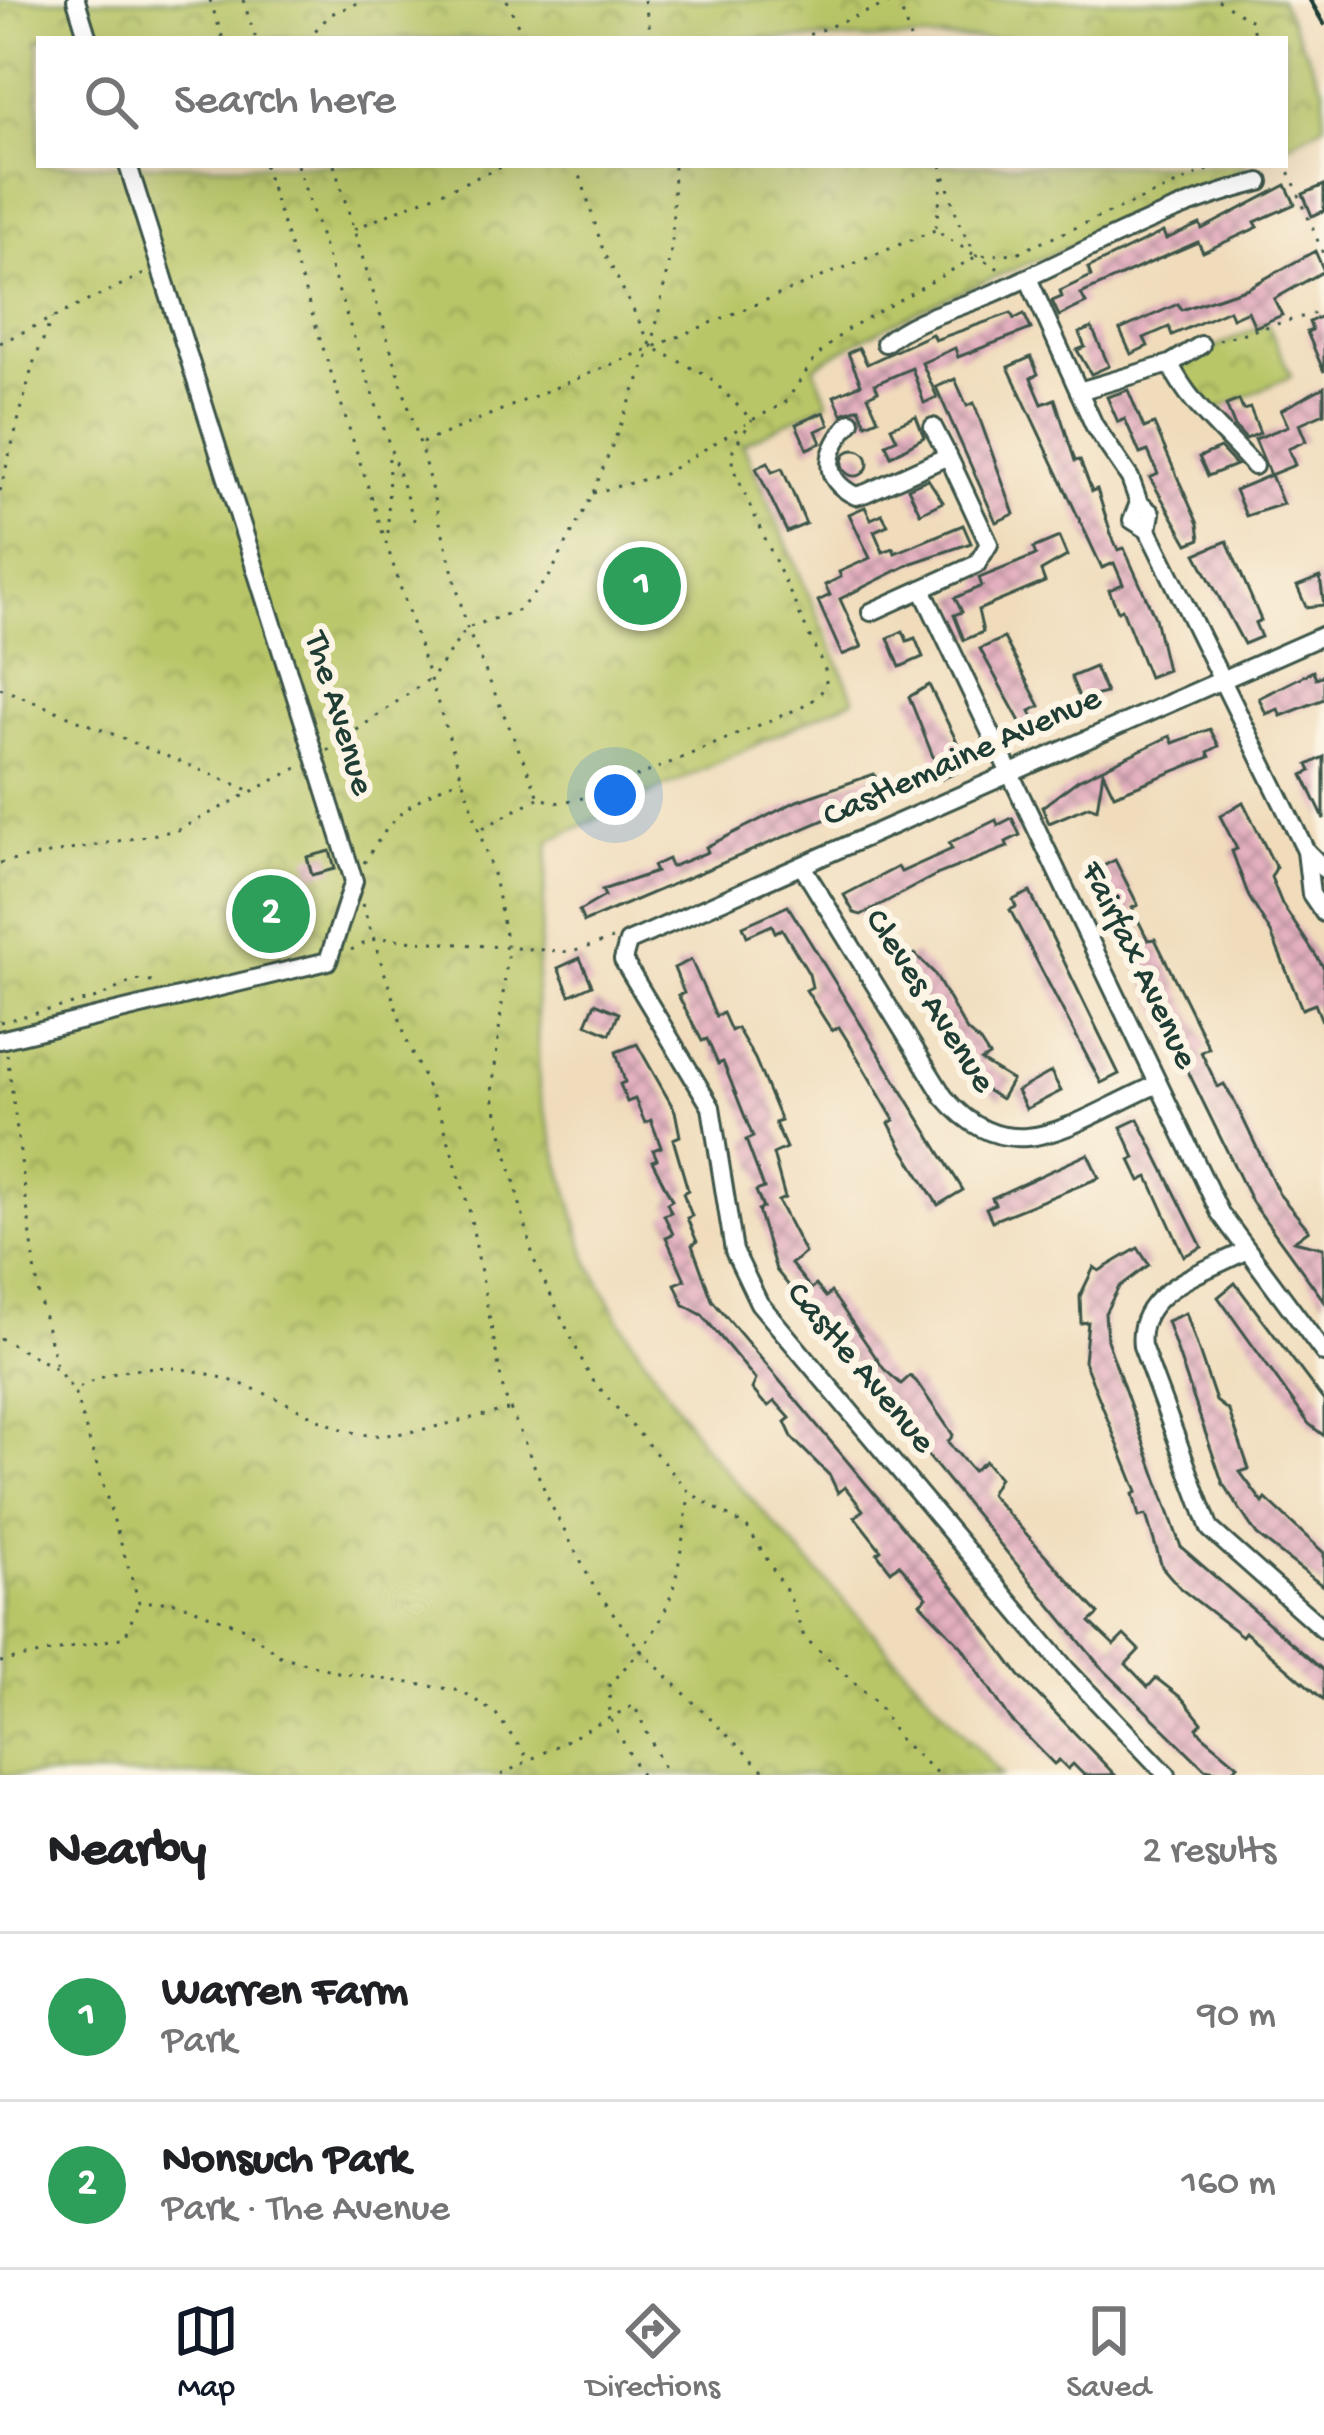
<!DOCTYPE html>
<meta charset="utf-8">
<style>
body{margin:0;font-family:"Gochi Hand",sans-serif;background:#f6f6f6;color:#202124}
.you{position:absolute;left:615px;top:795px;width:42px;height:42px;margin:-30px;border:9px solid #fff;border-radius:50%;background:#1a73e8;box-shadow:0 0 0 18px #1a73e833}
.badge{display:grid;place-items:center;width:78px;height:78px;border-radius:50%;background:#111827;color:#fff;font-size:39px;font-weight:700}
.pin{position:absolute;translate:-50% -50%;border:6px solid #fff;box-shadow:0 3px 12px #0006}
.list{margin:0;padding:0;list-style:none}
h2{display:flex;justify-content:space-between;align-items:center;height:156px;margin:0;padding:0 48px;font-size:51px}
h2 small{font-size:39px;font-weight:400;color:#757577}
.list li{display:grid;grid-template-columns:78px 1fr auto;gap:36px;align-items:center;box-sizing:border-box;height:168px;padding:0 48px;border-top:3px solid #e0e0e0}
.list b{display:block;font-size:45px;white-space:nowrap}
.list p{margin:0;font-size:39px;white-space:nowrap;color:#757577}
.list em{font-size:39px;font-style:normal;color:#757577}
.icon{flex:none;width:66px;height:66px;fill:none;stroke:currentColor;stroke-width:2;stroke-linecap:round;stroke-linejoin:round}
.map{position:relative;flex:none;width:1324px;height:1775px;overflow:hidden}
.search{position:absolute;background:#fff;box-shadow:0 12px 48px #0002;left:36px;right:36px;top:36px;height:132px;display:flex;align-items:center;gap:30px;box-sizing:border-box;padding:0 42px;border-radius:0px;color:#757577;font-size:45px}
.sheet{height:492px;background:#fff}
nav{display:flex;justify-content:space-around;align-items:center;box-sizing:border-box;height:168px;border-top:3px solid #e0e0e0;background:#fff;font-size:33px;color:#757577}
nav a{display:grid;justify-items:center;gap:6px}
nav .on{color:#111827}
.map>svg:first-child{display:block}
.park{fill:url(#park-crowns);stroke:#6c824e;stroke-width:3}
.building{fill:url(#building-cross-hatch)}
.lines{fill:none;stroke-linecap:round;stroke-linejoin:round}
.minor-casing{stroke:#3e5548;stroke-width:22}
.path{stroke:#3e5548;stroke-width:3;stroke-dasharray:3 9;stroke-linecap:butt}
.minor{stroke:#fff;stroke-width:16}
.rail{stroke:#1f3d34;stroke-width:4.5}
.labels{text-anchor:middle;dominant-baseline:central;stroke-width:12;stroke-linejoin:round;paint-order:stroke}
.street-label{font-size:36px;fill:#1f3d34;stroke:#fcf5e5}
</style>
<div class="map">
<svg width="1324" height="1775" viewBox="0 0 1324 1775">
<defs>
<pattern id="park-crowns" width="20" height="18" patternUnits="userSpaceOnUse" patternTransform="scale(3)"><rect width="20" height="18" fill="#b9c668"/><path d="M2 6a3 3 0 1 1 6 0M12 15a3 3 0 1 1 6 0" fill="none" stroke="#96a256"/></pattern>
<pattern id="building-cross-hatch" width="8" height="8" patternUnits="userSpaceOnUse" patternTransform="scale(3)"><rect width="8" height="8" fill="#e4b0c0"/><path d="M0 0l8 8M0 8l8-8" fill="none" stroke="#b8909d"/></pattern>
</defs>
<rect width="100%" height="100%" fill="#fcf5e5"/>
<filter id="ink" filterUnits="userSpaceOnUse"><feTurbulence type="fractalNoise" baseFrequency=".00833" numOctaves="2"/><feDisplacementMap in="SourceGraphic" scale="24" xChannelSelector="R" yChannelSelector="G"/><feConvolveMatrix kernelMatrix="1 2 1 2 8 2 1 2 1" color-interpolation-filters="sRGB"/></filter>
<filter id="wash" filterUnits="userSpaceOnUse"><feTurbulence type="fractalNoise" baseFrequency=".004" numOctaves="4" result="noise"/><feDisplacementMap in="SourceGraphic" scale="48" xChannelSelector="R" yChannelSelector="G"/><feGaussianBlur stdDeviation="2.7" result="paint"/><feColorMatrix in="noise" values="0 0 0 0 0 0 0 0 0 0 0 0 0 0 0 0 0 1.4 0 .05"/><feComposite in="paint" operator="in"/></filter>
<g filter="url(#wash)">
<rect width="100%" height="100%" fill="#f0dcbb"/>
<g class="park">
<path d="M0,0H1280L1324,88V125L1285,146V39H39V165H1249C1108,241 950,282 814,367L828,402L743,444L854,699L549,841L536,988L539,1091L588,1261L621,1323L705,1448L1002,1775H0Z"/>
<path d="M1267,323L1291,376L1211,412L1182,372L1183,363Z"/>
</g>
<g id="blocks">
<g class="building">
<path d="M1286,185L1295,204L1255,222L1258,227L1203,252L1198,242L1152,262L1081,294L1086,303L1059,316L1052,301L1062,297L1060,291L1091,276L1088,268L1163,232L1166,239L1200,224L1202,229Z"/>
<path d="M1324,185V211L1312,216L1303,194Z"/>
<path d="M1315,251L1324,271L1274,299L1282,315L1255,327L1248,311L1232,318L1229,310L1172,335L1169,327L1144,338L1148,346L1131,354L1120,330L1178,304L1181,310L1248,288Z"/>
<path d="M1011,313L1014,319L1024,314L1031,329L958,357L955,348L922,363L937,397L924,403L912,368L875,384L878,391L868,396L878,419L866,424L859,408L842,414L834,396L861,384L848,353L859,348L867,364L932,334L935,340Z"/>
<path d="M1324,315V372L1307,332L1312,330L1309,322Z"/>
<path d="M1092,328L1109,366L1091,374L1077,350L1085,347L1079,333Z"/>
<path d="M1031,357L1038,374L1031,378L1042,404L1055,399L1075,461L1080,460L1092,491L1097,489L1111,534L1118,550L1124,548L1155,618L1167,670L1149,677L1122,609L1118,611L1109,590L1123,584L1114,563L1102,568L1008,367Z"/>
<path d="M955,379L967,406L974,403L1014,514L996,522L936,387Z"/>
<path d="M1324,387V413L1299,424L1306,441L1288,449L1295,465L1270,475L1255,439L1288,426L1281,410Z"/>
<path d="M1128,390L1144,428L1154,424L1198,524L1200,539L1188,544L1150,478L1158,474L1148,451L1140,454L1125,419L1118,422L1107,397Z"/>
<path d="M1239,400L1243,410L1250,408L1260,433L1246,439L1235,427L1226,405Z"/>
<path d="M824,412L829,425L816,431L821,443L807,449L796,424Z"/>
<path d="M916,416L924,437L891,456L886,444L897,439L891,427Z"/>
<path d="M1220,448L1236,465L1208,476L1199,457Z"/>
<circle cx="855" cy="463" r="13"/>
<path d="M768,462L772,472L782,468L806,524L787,532L756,468Z"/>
<path d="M1271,475L1283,504L1246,516L1235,490Z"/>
<path d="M928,479L943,502L920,513L908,488Z"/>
<path d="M865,507L871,519L882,514L888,525L874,531L883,552L893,548L895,553L963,525L971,543L912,563L840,599L862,647L842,655L818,601L830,595L825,585L841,577L839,572L870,558L849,514Z"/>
<path d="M1059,537L1067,556L1041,571L1045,582L978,610L983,632L964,640L954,615L962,612L955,598L982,586L979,578L1036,555L1033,548Z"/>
<path d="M1227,541L1261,620L1255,623L1261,637L1244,644L1196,554Z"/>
<path d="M1320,577L1324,605L1306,607L1297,586Z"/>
<path d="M903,631L907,641L915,638L923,657L900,667L888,638Z"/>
<path d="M1004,638L1040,706L1030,711L1035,722L1023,727L980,649Z"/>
<path d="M1095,667L1106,693L1080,699L1071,677Z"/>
<path d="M1313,671L1316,678L1324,675V699L1281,716L1278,709L1266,714L1259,698Z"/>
<path d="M929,685L961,750L954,753L962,770L942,779L909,697Z"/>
<path d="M1210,729L1219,746L1208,752L1210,757L1114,795L1103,772L1097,809L1089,806L1049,823L1042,807L1078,780L1170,736L1173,743Z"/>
<path d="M1324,757V819L1303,775L1311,771L1308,765Z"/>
<path d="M874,774L877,780L885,777L890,789L885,794L584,922L579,911L605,896L602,890L656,872L653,866L668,859L671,867L708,852L706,847L797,801Z"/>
<path d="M1243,802L1276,868L1271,877L1282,904L1324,968V1026L1315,1004L1302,1009L1271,933L1249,897L1232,851L1237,849L1220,816Z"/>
<path d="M1012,818L1020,835L1006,842L1008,847L936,875L861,915L854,913L844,895L898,867L901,872L952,849L949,843L996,820L998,825Z"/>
<path d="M330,851L335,869L312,875L307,857Z"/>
<path d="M1115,860L1138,905L1132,908L1148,940L1155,939L1209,1048L1201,1052L1218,1087L1224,1084L1235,1102L1279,1194L1309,1230L1294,1241L1323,1248L1324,1301L1252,1202L1132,957L1092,872Z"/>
<path d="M1030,892L1119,1074L1101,1083L1010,910L1016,907L1013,900Z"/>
<path d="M788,906L963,1190L938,1205L901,1146L889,1123L894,1120L849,1043L839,1027L832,1031L806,990L812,987L809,974L782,929L775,932L772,925L747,936L743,926Z"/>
<path d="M915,954L934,973L967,1031L980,1042L989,1056L981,1061L1012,1080L1001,1099L967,1078L909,985L897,964Z"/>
<path d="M580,958L592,985L570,995L558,968Z"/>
<path d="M691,960L716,1016L723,1013L731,1031L737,1028L755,1059L781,1121L775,1123L786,1148L773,1154L785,1198L778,1201L805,1253L791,1264L811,1289L816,1285L826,1297L831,1292L884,1369L901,1384L910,1376L916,1381L953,1435L948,1442L952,1447L973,1471L985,1461L999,1478L990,1494L1099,1614L1090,1622L1114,1645L1124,1635L1139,1650L1126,1664L1148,1687L1156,1678L1183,1699L1202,1723L1197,1728L1202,1735L1238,1765L1234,1769L1240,1775L1205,1769L1099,1665L776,1270L758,1210L763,1208L756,1191L764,1188L746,1140L753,1137L723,1062L718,1064L707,1039L702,1041L678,995L684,993L674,968Z"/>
<path d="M595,1003L619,1013L610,1034L586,1024Z"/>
<path d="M637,1044L675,1111L680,1136L673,1139L688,1190L683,1193L692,1216L687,1218L697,1242L692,1245L712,1300L962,1598L1019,1675L1115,1775H1084L1073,1764L1068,1769L1059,1760L1054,1764L1010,1719L962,1647L920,1603L927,1597L899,1564L891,1571L877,1553L881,1550L855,1517L863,1510L845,1487L838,1493L830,1476L793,1439L785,1422L790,1418L775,1401L769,1406L762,1401L752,1389L756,1380L702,1315L684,1305L675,1284L685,1280L666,1237L673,1234L664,1215L671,1212L667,1203L672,1200L652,1161L657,1159L653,1150L661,1147L651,1120L645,1123L635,1099L627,1102L620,1084L625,1082L616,1052Z"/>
<path d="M1051,1072L1061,1091L1026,1109L1017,1091Z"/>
<path d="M1138,1119L1202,1247L1184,1256L1148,1177L1140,1181L1130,1160L1135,1158L1121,1127Z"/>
<path d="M1088,1154L1099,1178L992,1221L986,1208L995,1204L992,1198Z"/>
<path d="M1138,1248L1149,1265L1119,1287L1105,1313L1107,1340L1181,1547L1324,1671V1700L1245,1632L1242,1636L1181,1589L1162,1567L1146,1515L1139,1517L1133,1494L1137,1492L1084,1361L1088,1322L1081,1323L1080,1296L1094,1267L1099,1271Z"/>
<path d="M1235,1283L1324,1401V1436L1309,1424L1218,1297Z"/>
<path d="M1186,1313L1216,1401L1229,1411L1236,1431L1249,1469L1240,1472L1263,1503L1266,1499L1324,1553V1587L1257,1535L1223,1484L1167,1321Z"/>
</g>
</g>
</g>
<g filter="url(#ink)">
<use href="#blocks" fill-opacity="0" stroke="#3e5548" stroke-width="3"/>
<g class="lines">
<g class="minor-casing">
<g id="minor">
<path d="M76,0L88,39"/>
<path d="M1028,278L1094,425L1130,478L1139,503"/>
<path d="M885,343C916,317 958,309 994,293C1082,254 1166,205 1260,182"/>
<path d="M1170,364C1190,406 1224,431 1254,466"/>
<path d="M1079,391L1170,364L1201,345"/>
<path d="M851,422C827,449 818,478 856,496L866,493L948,456L989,544L977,564L871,612"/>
<path d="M933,427L948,456"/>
<path d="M1148,530L1151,513L1139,503L1132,520L1148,530L1306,851L1324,869"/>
<path d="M922,589L1220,1213L1324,1353"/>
<path d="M1306,851L1311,894L1324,913"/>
<path d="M802,866L944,1097C1012,1177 1077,1119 1156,1085"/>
<path d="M0,1040L328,961L354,881L128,165"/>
<path d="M1245,1251C1205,1272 1135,1291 1142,1346L1210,1529L1324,1630"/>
<path d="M1167,1775L1066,1669L759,1303L734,1251L711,1107L623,960L628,942L1324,635"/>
</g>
</g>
<g class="path">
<path d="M210,0L223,39"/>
<path d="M243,0L256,39"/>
<path d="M507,0L524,39"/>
<path d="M644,0L652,39"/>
<path d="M1218,0L1252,21L1254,39"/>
<path d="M899,2L910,39"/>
<path d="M307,39L331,14L365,0"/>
<path d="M798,39L897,0"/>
<path d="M1285,161L1324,256"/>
<path d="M264,165L494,877L508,950L492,1093L534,1260L590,1377L690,1493L747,1527L789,1595L804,1637L878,1704L898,1738L939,1775"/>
<path d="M297,165L417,529"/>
<path d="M334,165L420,444L467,628L539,797L555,803L589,797L809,704L826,687V672L732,466L733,449L752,420"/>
<path d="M577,165L603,250L652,347L709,377L752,420L785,403L816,357L846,330L977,256L1017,253L1220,165"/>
<path d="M941,165L960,226L977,256L1004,272"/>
<path d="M943,177L935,230L973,254"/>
<path d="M354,229L506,165"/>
<path d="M1219,340L1320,312L1324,306"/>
<path d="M0,343L144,274"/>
<path d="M422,443L935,230"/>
<path d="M0,491L33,364L52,318"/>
<path d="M593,493L664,474L746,424"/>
<path d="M388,533L389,452"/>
<path d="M0,688L254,792"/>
<path d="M327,751L432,677L467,628L519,610L549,577L593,493L652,347L672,245L674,165"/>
<path d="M483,828L538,798"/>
<path d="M0,863L178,830L303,765"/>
<path d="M364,863C395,812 408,802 462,778"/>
<path d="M362,904L408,1044L442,1119L469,1209L504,1394L550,1503L594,1587L642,1652L768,1775"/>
<path d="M351,950L375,938L572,952L612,939"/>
<path d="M0,1022L97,998L135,980L159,983"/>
<path d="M7,1054L39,1297L57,1369"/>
<path d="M0,1338L57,1369L73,1390"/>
<path d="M508,1410C469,1417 409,1437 371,1435C344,1434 317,1418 293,1406C221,1372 146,1347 74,1391L139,1602H177L244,1628L280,1656L338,1672L462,1691L496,1714L529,1760"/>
<path d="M0,1662L125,1637L138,1604"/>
<path d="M501,1775L634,1705L667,1775"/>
<path d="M641,1775L610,1718L609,1684C679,1615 675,1587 689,1495"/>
</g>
<use href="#minor" class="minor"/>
<path class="rail" d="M1310,0L1324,24"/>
</g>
</g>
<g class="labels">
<g class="street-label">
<text transform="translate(337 714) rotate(73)">The Avenue</text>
<text transform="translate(963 759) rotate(-24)">Castlemaine Avenue</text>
<text transform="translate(1137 966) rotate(64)">Fairfax Avenue</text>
<text transform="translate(928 1002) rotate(57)">Cleves Avenue</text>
<text transform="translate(859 1369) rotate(50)">Castle Avenue</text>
</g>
</g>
</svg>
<div class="you"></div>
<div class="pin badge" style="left:642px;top:586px;background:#2e9e5b">1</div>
<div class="pin badge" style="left:271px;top:914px;background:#2e9e5b">2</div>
<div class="search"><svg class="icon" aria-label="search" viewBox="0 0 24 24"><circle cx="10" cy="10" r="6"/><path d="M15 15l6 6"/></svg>Search here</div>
</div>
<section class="sheet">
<h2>Nearby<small>2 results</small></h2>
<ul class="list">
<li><span class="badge" style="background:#2e9e5b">1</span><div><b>Warren Farm</b><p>Park</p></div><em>90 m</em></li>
<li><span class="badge" style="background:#2e9e5b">2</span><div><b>Nonsuch Park</b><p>Park · The Avenue</p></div><em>160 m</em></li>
</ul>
</section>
<nav>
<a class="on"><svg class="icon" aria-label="map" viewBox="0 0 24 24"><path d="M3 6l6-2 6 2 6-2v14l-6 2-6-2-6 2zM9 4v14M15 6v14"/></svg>Map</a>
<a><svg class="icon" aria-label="directions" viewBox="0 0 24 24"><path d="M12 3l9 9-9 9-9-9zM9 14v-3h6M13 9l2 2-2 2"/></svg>Directions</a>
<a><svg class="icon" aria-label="saved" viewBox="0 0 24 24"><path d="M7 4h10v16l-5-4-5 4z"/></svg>Saved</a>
</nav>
